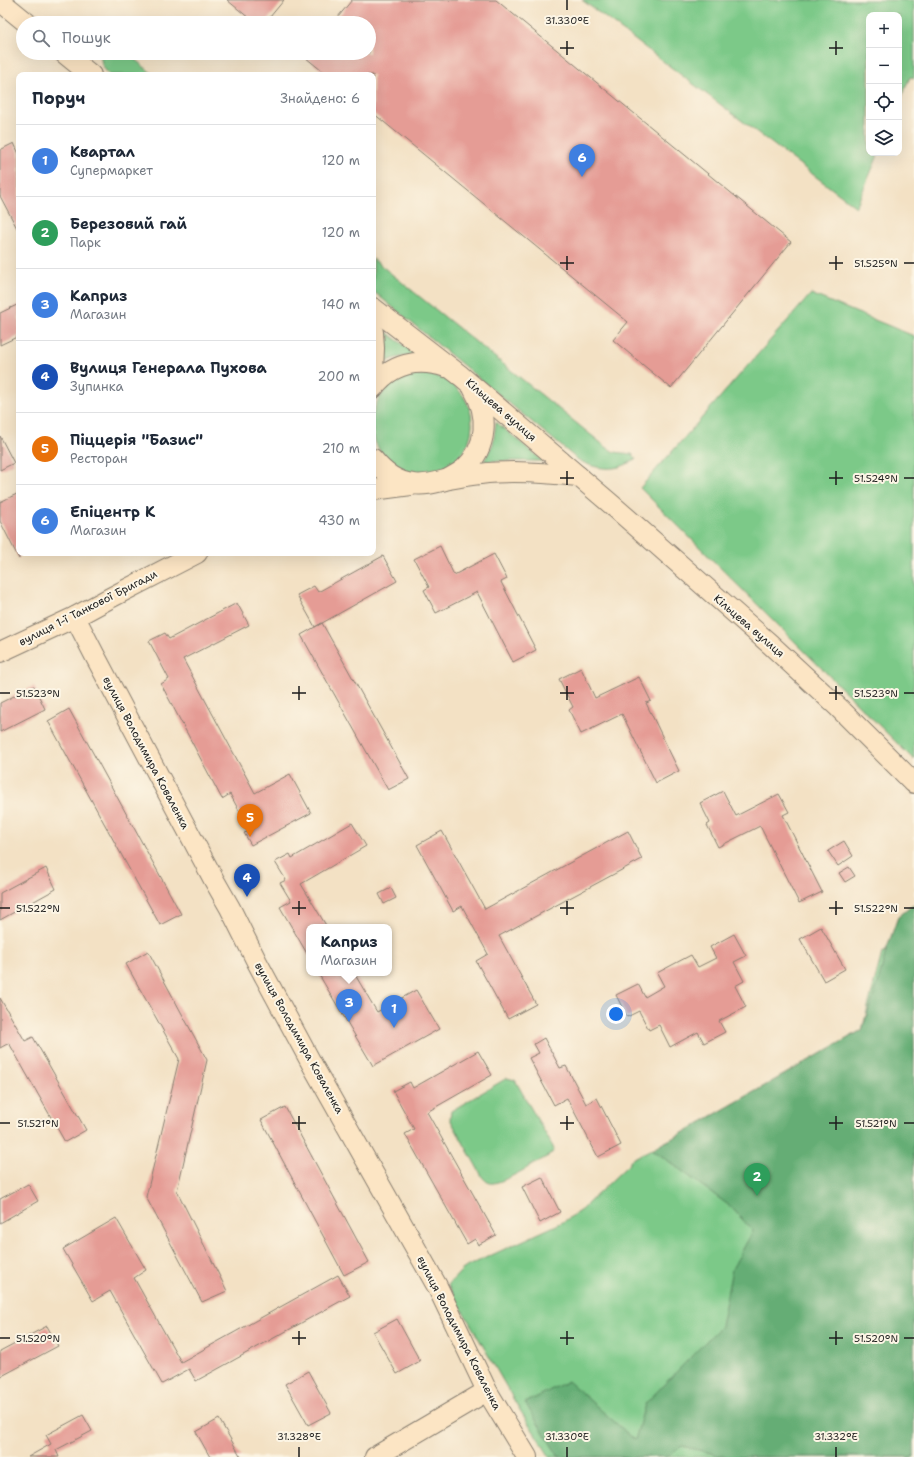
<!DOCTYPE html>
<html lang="uk">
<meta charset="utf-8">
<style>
body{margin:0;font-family:"Shantell Sans",sans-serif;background:#f6f6f7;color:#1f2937}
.controls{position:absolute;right:12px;top:12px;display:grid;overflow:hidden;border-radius:8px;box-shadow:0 4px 16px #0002}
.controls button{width:36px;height:36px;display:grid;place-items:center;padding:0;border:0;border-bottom:1px solid #e0e1e3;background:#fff;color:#1f2937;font:20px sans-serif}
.you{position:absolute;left:616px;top:1014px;width:14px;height:14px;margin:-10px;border:3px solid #fff;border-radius:50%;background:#1a73e8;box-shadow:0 0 0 6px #1a73e833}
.badge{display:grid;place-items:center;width:26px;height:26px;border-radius:50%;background:#c8321e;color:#fff;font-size:13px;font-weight:700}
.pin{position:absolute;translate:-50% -33px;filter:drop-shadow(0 1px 2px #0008)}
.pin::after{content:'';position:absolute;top:21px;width:14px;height:12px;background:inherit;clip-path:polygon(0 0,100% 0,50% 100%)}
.popup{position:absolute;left:306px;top:924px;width:86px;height:52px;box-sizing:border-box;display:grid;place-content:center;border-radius:8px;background:#fff;filter:drop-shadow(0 1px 3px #0005);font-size:13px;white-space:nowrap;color:#747a83}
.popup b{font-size:15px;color:#1f2937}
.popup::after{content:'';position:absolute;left:50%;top:100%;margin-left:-8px;border:8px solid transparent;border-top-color:#fff}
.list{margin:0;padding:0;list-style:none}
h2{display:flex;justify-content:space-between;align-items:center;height:52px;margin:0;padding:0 16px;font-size:17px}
h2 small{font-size:13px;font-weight:400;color:#747a83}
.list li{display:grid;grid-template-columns:26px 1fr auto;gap:12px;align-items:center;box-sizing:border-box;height:72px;padding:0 16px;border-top:1px solid #e0e1e3}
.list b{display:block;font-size:15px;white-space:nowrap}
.list p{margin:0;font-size:13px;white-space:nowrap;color:#747a83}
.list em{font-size:13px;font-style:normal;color:#747a83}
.icon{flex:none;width:22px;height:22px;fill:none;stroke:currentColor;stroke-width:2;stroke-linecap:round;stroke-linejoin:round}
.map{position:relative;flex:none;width:914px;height:1457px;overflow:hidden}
.search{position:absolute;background:#fff;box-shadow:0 4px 16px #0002;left:16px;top:16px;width:360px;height:44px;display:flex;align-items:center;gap:10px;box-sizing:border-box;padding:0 14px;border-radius:22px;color:#747a83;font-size:15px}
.panel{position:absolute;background:#fff;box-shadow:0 4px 16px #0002;left:16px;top:72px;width:360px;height:484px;border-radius:8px}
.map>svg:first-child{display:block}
.green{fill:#7cc988;stroke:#4c7252}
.forest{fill:#65ad74;stroke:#406448}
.building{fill:#e59c95}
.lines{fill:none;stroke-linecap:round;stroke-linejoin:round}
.secondary-casing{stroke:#887e70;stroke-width:22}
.secondary{stroke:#fce5c4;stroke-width:20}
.ticks{fill:none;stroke:#1c1c1c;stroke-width:1.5}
.labels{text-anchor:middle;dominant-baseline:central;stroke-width:4;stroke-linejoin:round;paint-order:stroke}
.street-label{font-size:11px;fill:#1c1c1c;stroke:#fcf5e5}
.ticks-label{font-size:10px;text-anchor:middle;fill:#1c1c1c;stroke:#fcf5e5;stroke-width:4;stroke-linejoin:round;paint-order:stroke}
</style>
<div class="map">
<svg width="914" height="1457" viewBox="0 0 914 1457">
<rect width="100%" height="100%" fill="#fcf5e5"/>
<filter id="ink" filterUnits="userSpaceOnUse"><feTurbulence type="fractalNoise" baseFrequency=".025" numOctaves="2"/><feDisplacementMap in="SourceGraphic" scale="8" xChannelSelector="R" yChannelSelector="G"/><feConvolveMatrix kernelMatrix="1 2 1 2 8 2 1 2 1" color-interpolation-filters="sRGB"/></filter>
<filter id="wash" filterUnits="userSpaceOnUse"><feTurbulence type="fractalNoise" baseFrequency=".012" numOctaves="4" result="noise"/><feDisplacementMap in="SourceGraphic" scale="16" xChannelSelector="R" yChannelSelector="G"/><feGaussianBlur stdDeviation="0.9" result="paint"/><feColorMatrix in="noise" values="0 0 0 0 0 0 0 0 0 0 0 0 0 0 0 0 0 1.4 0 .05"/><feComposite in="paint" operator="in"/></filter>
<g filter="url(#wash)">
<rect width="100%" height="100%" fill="#f3e1c4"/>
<g class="green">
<path d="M582,0H914V78L910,77L899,104V15H869V153H879L856,207Z"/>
<path d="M100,53H127L154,75H109L102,65Z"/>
<path d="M373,259L606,447L614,452L632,454L636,458C619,473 595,470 577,459L373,291Z"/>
<path d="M811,294L914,336V760L640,488Z"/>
<path d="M382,329L416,354L396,358L381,364Z"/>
<circle cx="422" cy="424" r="50"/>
<path d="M496,422L543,461H484L493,444Z"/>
<path d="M898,917L914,1457H550L518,1407L448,1285L462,1270L468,1266L563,1222L581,1210L628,1165L632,1159L679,1135L862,1030L882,953L886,951Z"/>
<path d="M507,1078L515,1080L553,1147L554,1150L550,1155C537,1162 507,1181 494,1183C489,1184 486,1181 483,1178L450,1119L451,1111Z"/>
</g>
<path class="forest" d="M914,904V1457H726L682,1446L667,1457H559L525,1403L568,1381L635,1440L645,1404L721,1326L732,1269L753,1231L731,1207L652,1149L679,1135L862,1030L878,983L886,951L898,917Z"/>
<g id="blocks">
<g class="building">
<path d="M227,0H284L265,23H255Z"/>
<path d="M352,0H496L791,242L671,388L613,340L628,322L373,113V75H327L300,53H369V23H333Z"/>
<path d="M14,143L19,154V232L0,196V150Z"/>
<path d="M19,304V336L0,345V313Z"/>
<path d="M0,436L14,463L0,470Z"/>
<path d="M19,493V559L0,521V502Z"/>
<path d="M440,546L454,575L494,554L507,579L501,582L536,650L513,662L477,592L436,613L424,590L429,587L414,559Z"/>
<path d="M383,556L397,581L315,627L297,595L314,586L318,592Z"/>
<path d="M237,603L249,625L183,659L255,793L290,774L311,813L251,845L244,833L250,831L230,794L222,799L161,684L169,679L149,641L165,633L169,639Z"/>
<path d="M322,623L409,779L388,790L301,635Z"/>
<path d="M581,668L595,698L639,677L651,701L646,703L679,771L656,783L622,714L581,734L569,710L573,707L559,679Z"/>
<path d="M34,686L45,709L0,732V703Z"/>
<path d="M69,709L181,914L160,925L48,721Z"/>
<path d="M723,791L736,816L779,794L789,812L783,815L822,892L799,903L760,826L718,847L707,825L710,823L700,803Z"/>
<path d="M352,823L366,846L301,884L327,927H309V957L280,907L291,901L280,883L286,880L275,862L290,854L292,858Z"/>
<path d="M442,831L485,909L628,831L642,859L499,936L536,1004L508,1019L476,961L488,954L462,906L453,911L417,845Z"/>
<path d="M844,841L853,856L838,866L828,851Z"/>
<path d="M849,867L855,876L845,882L839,873Z"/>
<path d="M46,868L56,889L0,920V893Z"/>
<path d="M391,888L396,898L384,904L379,894Z"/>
<path d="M821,927L845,969L824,981L800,939Z"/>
<path d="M734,934L746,956L734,962L744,981L735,986L746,1007L719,1021L725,1032L704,1043L698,1032L670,1047L659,1025L649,1030L639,1011L627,1017L616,995L638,984L645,997L664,986L657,973L691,955L698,967L716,958L710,947Z"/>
<path d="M148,951L207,1060L177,1191L227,1291L202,1302L146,1197L179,1059L126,964Z"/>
<path d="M318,973H354L377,1012L416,990L439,1029L373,1066Z"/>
<path d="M0,998L25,1041L33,1037L86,1130L65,1142L9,1043L0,1048Z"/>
<path d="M544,1038L560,1068L566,1066L586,1104L597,1098L621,1145L598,1157L567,1098L554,1105L529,1058L539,1053L534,1044Z"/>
<path d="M478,1051L492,1075L427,1112L496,1235L478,1245L475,1239L467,1244L405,1134L414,1129L393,1091L410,1082L413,1088Z"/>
<path d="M285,1107L369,1262L344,1275L261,1120Z"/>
<path d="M542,1177L560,1212L540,1223L522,1187Z"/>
<path d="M28,1184L38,1201L0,1223V1199Z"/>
<path d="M116,1218L146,1270L134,1278L181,1362L338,1275L350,1296L196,1381L189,1369L162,1384L110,1291L93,1301L63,1249Z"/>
<path d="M397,1319L420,1361L397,1374L373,1332Z"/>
<path d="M47,1326L58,1346L0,1377V1351Z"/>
<path d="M308,1371L331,1413L308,1425L285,1384Z"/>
<path d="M83,1415L92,1431L56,1450L59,1457H28L51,1444L46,1435Z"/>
<path d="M219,1419L241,1457H210L196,1432Z"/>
</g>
</g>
</g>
<g filter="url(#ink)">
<use href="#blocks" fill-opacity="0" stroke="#887e70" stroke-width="1"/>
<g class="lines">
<g class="secondary-casing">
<g id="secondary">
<path d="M0,1L27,23"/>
<path d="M64,53L91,75"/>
<path d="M373,308L461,376L611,504L770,644L838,707L914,783"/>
<path d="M373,332L374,348L373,372"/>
<path d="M373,388C392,363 418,358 446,367"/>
<path d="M373,459C383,472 397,482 413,484C426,486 437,482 449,479C459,477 470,475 480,474C512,470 545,473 578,476"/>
<path d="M448,479C453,476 459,473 464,469C488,447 489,415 473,388"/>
<path d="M373,490L411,485"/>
<path d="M75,617L94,654L214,880L230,908L257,962L314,1068L437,1286L487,1391L527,1457"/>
<path d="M0,652L75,617L110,598L197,553"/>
<path d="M375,1457L487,1391"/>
</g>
</g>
<use href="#secondary" class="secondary"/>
</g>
</g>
<path class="ticks" d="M567,0V10M567,41V55M836,41V55M560,48H574M829,48H843M567,256V270M836,256V270M560,263H574M829,263H843M904,263H914M567,471V485M836,471V485M560,478H574M829,478H843M904,478H914M299,686V700M567,686V700M836,686V700M0,693H10M292,693H306M560,693H574M829,693H843M904,693H914M299,901V915M567,901V915M836,901V915M0,908H10M292,908H306M560,908H574M829,908H843M904,908H914M299,1116V1130M567,1116V1130M836,1116V1130M0,1123H10M292,1123H306M560,1123H574M829,1123H843M904,1123H914M299,1331V1345M567,1331V1345M836,1331V1345M0,1338H10M292,1338H306M560,1338H574M829,1338H843M904,1338H914M299,1447V1457M567,1447V1457M836,1447V1457"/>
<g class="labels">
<g class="street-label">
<text transform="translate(501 410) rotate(41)">Кільцева вулиця</text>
<text transform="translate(88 608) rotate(-27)">вулиця 1-ї Танкової Бригади</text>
<text transform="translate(749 626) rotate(41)">Кільцева вулиця</text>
<text transform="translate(146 753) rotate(62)">вулиця Володимира Коваленка</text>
<text transform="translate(299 1038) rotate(61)">вулиця Володимира Коваленка</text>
<text transform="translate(459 1333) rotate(63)">вулиця Володимира Коваленка</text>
</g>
</g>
<g class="ticks-label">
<text x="567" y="24">31.330°E</text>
<text x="876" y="267">51.525°N</text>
<text x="876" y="482">51.524°N</text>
<text x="38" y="697">51.523°N</text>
<text x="876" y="697">51.523°N</text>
<text x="38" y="912">51.522°N</text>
<text x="876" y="912">51.522°N</text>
<text x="38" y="1127">51.521°N</text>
<text x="876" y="1127">51.521°N</text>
<text x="38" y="1342">51.520°N</text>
<text x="876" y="1342">51.520°N</text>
<text x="299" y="1440">31.328°E</text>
<text x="567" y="1440">31.330°E</text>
<text x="836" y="1440">31.332°E</text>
</g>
</svg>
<div class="controls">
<button>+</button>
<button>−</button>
<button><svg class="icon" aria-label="locate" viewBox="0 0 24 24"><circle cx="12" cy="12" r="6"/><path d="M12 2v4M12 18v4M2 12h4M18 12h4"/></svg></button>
<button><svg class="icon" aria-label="layers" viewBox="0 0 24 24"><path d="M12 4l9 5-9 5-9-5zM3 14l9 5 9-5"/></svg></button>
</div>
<div class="you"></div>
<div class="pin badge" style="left:394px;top:1028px;background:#3f7fe0">1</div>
<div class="pin badge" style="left:757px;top:1196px;background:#2e9e5b">2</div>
<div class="pin badge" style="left:349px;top:1022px;background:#3f7fe0">3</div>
<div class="popup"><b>Каприз</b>Магазин</div>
<div class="pin badge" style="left:247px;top:897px;background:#1a4fb4">4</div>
<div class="pin badge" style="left:250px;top:837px;background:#e8710a">5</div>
<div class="pin badge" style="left:582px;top:177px;background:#3f7fe0">6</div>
<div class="search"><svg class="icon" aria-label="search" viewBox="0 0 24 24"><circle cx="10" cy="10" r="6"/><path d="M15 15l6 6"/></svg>Пошук</div>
<section class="panel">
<h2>Поруч<small>Знайдено: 6</small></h2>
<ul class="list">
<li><span class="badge" style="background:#3f7fe0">1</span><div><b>Квартал</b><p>Супермаркет</p></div><em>120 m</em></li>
<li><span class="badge" style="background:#2e9e5b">2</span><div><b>Березовий гай</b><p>Парк</p></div><em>120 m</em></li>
<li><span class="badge" style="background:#3f7fe0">3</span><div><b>Каприз</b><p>Магазин</p></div><em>140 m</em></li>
<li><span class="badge" style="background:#1a4fb4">4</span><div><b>Вулиця Генерала Пухова</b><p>Зупинка</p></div><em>200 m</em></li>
<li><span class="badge" style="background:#e8710a">5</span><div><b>Піццерія &quot;Базис&quot;</b><p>Ресторан</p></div><em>210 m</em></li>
<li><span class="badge" style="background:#3f7fe0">6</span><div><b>Епіцентр К</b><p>Магазин</p></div><em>430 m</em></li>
</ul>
</section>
</div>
